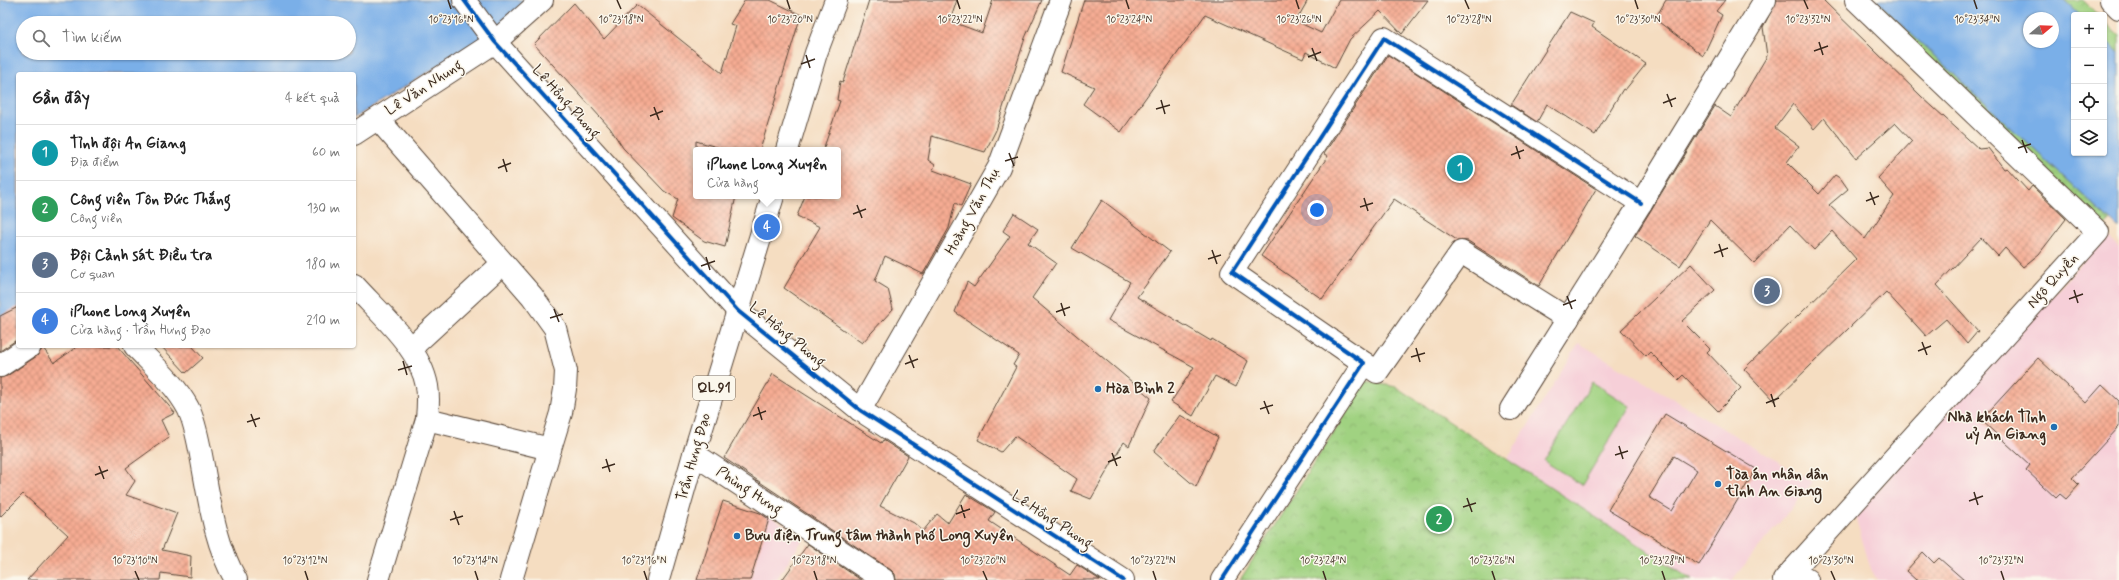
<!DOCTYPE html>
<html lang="vi">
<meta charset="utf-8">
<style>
body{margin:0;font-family:Mynerve,sans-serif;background:#f6f6f6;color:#222}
.controls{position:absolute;right:12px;top:12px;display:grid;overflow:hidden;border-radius:4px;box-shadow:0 1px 3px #0004}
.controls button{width:36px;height:36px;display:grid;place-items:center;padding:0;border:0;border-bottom:1px solid #e0e0e0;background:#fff;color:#222;font:20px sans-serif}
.compass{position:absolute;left:2023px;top:12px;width:36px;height:36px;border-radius:50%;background:#fff;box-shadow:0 1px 3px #0004;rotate:71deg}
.you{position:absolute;left:1317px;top:210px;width:14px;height:14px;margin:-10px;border:3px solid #fff;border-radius:50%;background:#1a73e8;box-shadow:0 0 0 6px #1a73e833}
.badge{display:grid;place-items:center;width:26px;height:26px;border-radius:50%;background:#111827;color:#fff;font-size:13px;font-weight:700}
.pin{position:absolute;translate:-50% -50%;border:2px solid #fff;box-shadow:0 1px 4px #0006}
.popup{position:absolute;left:693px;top:147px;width:148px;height:52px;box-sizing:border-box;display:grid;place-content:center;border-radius:4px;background:#fff;filter:drop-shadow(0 1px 3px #0005);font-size:13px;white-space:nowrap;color:#767676}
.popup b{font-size:15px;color:#222}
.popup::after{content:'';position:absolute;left:50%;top:100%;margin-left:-8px;border:8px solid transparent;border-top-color:#fff}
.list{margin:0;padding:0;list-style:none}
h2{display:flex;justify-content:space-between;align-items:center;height:52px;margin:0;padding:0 16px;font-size:17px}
h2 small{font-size:13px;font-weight:400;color:#767676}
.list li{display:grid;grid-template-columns:26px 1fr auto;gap:12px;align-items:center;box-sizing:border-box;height:56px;padding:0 16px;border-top:1px solid #e0e0e0}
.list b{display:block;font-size:15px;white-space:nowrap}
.list p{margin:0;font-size:13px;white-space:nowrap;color:#767676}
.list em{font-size:13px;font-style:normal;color:#767676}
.icon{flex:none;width:22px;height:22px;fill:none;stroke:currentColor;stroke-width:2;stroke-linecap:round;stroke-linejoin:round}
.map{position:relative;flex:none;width:2119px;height:580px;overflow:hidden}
.search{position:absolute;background:#fff;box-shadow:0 1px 3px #0004;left:16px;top:16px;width:340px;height:44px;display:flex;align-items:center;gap:10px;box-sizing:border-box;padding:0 14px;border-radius:22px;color:#767676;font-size:15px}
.panel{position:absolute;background:#fff;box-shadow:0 1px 3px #0004;left:16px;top:72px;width:340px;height:276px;border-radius:4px}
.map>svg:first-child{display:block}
.built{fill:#f6cfd8}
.park{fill:url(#park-crowns);stroke:#6e7e50}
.garden{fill:#a0d281;stroke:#6e7e50}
.water{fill:#7aafe8;stroke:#5a6c83;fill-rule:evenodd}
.building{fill:url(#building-cross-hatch);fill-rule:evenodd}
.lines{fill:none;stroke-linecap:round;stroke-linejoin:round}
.minor-casing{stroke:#574536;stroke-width:24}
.highway-casing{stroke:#574536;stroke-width:24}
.minor{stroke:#fff;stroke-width:22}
.highway{stroke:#fff;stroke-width:22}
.cycleway-casing{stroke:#fbf7ec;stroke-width:6}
.cycleway{stroke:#0057b8;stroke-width:4}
.ticks{fill:none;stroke:#3b2a1e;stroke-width:1.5}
.poi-dot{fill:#1f6fb2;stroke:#fbf7ec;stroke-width:1.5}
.labels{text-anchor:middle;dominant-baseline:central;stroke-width:3;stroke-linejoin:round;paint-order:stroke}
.shield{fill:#fbf7ec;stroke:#75685c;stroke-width:1}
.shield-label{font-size:14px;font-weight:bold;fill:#3b2a1e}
.street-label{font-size:15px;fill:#3b2a1e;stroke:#fbf7ec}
.poi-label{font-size:15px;font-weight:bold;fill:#3b2a1e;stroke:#fbf7ec;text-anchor:start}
.ticks-label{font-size:10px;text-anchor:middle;fill:#3b2a1e;stroke:#fbf7ec;stroke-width:3;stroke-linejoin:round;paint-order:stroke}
</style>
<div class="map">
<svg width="2119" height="580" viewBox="0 0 2119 580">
<defs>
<pattern id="park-crowns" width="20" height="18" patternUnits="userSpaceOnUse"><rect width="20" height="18" fill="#a0d281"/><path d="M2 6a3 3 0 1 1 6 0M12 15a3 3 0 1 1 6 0" fill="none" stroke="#8bb46f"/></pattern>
<pattern id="building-cross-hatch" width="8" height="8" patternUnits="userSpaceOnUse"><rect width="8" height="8" fill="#f6ac93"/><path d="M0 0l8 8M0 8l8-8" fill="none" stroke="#c88c77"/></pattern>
</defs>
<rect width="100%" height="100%" fill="#fbf7ec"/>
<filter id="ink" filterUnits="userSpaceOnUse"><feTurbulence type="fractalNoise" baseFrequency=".025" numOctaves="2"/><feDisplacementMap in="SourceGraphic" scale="8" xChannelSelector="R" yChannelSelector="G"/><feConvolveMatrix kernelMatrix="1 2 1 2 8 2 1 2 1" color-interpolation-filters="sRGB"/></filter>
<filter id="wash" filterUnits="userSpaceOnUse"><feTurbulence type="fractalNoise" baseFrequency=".012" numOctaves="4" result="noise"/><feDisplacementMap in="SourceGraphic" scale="16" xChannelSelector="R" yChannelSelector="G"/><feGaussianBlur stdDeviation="0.9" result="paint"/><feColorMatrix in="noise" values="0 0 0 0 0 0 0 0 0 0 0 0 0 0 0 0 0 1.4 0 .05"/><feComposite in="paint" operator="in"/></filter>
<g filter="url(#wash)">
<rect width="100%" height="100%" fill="#f5ddc1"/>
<g class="built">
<path d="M2107,235L2119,247V580H1878L1873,576L1855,516Z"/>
<path d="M1579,343L1813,482L1732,580H1692L1507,460Z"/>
<path d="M723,501L770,516L804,538L776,580H697Z"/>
</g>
<g class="park">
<path d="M1857,0H1875L2110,221L2102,229Z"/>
<path d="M2064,0H2083L2098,15H2080Z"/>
<path d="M2104,21L2119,35V53L2104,38Z"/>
<path d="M1366,381L1396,387L1692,580H1240Z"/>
</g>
<path class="garden" d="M1592,382L1630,406L1582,485L1544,461Z"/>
<g class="water">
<path d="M0,0H532L510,21L354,118V74H18V334L0,346ZM23,23H349V53H23Z"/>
<path d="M1875,0H2064L2080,15H2074V153H2104V38L2119,53V229ZM2029,18H2053V42H2029Z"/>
</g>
<g id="blocks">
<g class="building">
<path d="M745,0H770L801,15L760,150H727L696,141V196H736L725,247L704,241L672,218L678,199L664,191L623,148L610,128L534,44L574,3L604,39L637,5L722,73L736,26L730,24Z"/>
<path d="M869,0H957L950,21L982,33L993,0H1042L1025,38L996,130L985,152L932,136L928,160L935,165L933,170L971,184L961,206L955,203L949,228L923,274L885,256L875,281L888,289L893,309L862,343L784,288L820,227L797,216L805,196H838V150H823L840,101L837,100L840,81L843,82Z"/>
<path d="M1084,0H1308L1296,21L1321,33L1339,0H1428L1402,34L1380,11L1350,39L1335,68L1306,52L1303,59L1205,15L1121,132L1083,104L1094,87L1061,72Z"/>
<path d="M1666,0H1725L1716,11L1722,15L1703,56L1655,19Z"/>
<path d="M1777,0H1823L1922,97L1979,149L1988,148L2004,169L2007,168L2028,191L2032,186L2066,219L2039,254L2023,267L2005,248L1998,256L1981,238L1937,285L1978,331L1967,344L1946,319L1926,336L1886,292L1774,401L1744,369L1856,259L1832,231L1814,250L1790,225L1754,263L1710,220L1680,266L1635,236L1715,106L1731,117L1767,56L1763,27ZM1793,104L1814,129L1824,118L1856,158L1895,123L1912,141L1878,178L1894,196L1865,239L1829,205L1848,189L1841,179L1835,175L1819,194L1787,162L1799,146L1775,128Z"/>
<path d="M1570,12L1594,23L1592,27L1646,64L1625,90L1623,89L1595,135L1547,104L1537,122L1511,105Z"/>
<path d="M1388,55L1596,189L1539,286L1468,241L1457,240L1394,199L1322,299L1261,256L1328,156L1324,154Z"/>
<path d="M1102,200L1170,252L1137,297L1211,341L1212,339L1248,361L1236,387L1215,376L1193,416L1171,402L1194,367L1108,320L1130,282L1072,248Z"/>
<path d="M1014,213L1038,229L1028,243L1056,263L1032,298L1151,398L1129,446L1124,442L1091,499L1071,491L1077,479L1015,436L1001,452L978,440L1016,367L1013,365L1019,355L955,312L967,282L974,287L1010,236L1003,231Z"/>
<path d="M1691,264L1715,290L1682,321L1710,349L1707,352L1741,388L1718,411L1683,375L1678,380L1650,352L1646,356L1621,330Z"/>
<path d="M18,307V339L0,351V316Z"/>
<path d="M78,346H117L175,413L161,420L169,437L126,468L135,481L126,495L177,513L162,550L191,556L190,577L161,573L160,580H27L68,535L23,494L0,517V378L7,376L37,356L43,348L54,363Z"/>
<path d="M161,346H192L203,358L186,373Z"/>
<path d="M2038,358L2086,403L2102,385L2119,401V427L2072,478L2079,485L2066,499L2060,494L2056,498L2026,470L2030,465L1981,420Z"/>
<path d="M773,374L881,443L883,440L908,456L880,506L914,523L923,531L937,514L948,523L966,494L995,512L989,521L1070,575L1077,565L1100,580H896L895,574L891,570L724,458Z"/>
<path d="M1665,414L1756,469L1699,565L1608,510ZM1674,456L1697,470L1672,511L1649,497Z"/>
<path d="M1180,415L1218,437L1196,487L1154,451Z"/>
<path d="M723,501L760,513L769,519L750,580H697Z"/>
<path d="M808,544L861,580H782Z"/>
<path d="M1923,552L1934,563L1939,558L1964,580H1916L1906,571Z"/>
</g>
</g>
</g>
<g filter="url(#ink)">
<use href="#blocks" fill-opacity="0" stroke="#574536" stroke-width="1"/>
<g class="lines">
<g class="minor-casing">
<g id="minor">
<path d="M464,0L495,42L738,311L860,410L1123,580"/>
<path d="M2111,0L2119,8"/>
<path d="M378,119L532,296L555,328L566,371L565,389L561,413L550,449"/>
<path d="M354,134L495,42L542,0"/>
<path d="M354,285C379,313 420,347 427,386C429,397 428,408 427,419L378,580"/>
<path d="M135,346C154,366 175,384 188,408C195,422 198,440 201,455C209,497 214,542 236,580"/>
<path d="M411,348L503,263"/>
<path d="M1364,363L1377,372L1461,252L1568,319"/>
<path d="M0,366L30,346"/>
<path d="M1511,409L1641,203L1765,0"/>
<path d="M860,410L999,167L1061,0"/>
<path d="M427,419L550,449L511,580"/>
<path d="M694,454L884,580"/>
<path d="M1792,571L1807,580"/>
<path d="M1222,580L1364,363L1232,272L1384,38L1641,203"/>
<path d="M1784,580L2098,232L1856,0"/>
</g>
</g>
<g class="highway-casing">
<g id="highway">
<path d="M787,150L816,53L836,0"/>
<path d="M658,580L694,454L773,196"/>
</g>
</g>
<use href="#minor" class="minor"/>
<use href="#highway" class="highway"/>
<g class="cycleway-casing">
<g id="cycleway">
<path d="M464,0L495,42L738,311L860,410L1123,580"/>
<path d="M1222,580L1364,363L1232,272L1384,38L1641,203"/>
</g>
</g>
<use href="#cycleway" class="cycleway"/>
</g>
</g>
<path class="ticks" d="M448,0L451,9M617,0L621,9M787,0L790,9M957,0L960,9M1126,0L1129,9M1296,0L1299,9M1465,0L1469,9M1635,0L1638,9M1804,0L1808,9M1974,0L1977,9M1819,42L1823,55M1312,48L1317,61M1814,51L1828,46M806,55L810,68M1308,57L1321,52M801,64L815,59M1667,94L1672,107M1161,100L1165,114M1663,103L1676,98M654,107L659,120M1156,109L1170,105M650,116L663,111M2022,140L2027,153M1516,146L1520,159M2018,148L2031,144M1009,153L1014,166M1511,155L1524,150M503,159L507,172M1005,161L1018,157M498,168L511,163M1870,192L1875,205M1364,198L1368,211M1866,201L1879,196M857,205L862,218M1360,207L1373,203M853,214L866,209M1719,244L1723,257M1212,250L1217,264M1714,253L1728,248M706,257L710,270M1208,259L1221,255M701,266L715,261M2074,290L2078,303M1567,296L1572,309M2069,299L2083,294M1061,303L1065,316M1563,305L1576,300M554,309L559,322M1056,312L1070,307M550,318L563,314M1922,342L1927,355M1416,348L1420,362M1918,351L1931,346M909,355L914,368M1411,357L1425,353M403,361L407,375M905,364L918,359M398,370L412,366M1771,394L1775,407M1264,401L1269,414M1766,403L1779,398M758,407L762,420M1260,409L1273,405M251,414L256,427M753,416L766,411M247,422L260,418M1619,446L1623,459M1112,453L1117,466M1615,455L1628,451M606,459L610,472M1108,462L1121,457M99,466L104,479M602,468L615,464M95,475L108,470M1974,492L1978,505M1467,498L1472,512M1969,501L1983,496M961,505L965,518M1463,507L1476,503M454,511L459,525M956,514L970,509M450,520L463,516M135,571L139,580M305,571L308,580M475,571L478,580M644,571L647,580M814,571L817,580M983,571L987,580M1153,571L1156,580M1323,571L1326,580M1492,571L1495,580M1662,571L1665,580M1831,571L1835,580M2001,571L2004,580"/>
<g class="poi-dot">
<circle cx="1098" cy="389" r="4"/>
<circle cx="2054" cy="427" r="4"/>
<circle cx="1718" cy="484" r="4"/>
<circle cx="737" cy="536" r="4"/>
</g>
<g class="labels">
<rect class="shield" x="693" y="376" width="42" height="24" rx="3"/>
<g class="shield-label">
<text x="714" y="388">QL.91</text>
</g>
<g class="street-label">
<text transform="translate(424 88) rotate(-33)">Lê Văn Nhung</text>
<text transform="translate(566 102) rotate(48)">Lê Hồng Phong</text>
<text transform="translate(973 211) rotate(-61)">Hoàng Văn Thụ</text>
<text transform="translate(2053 281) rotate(-48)">Ngô Quyền</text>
<text transform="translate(787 335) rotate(39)">Lê Hồng Phong</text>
<text transform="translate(694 457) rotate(-74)">Trần Hưng Đạo</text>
<text transform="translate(749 491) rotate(33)">Phùng Hưng</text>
<text transform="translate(1052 520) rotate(33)">Lê Hồng Phong</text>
</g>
<g class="poi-label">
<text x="1106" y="389">Hòa Bình 2</text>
<text x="2046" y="418" text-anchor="end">Nhà khách Tỉnh<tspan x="2046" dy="17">uỷ An Giang</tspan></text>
<text x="1726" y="475">Tòa án nhân dân<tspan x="1726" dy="17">tỉnh An Giang</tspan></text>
<text x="745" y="536">Bưu điện Trung tâm thành phố Long Xuyên</text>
</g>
</g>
<g class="ticks-label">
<text x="451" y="23">10°23'16"N</text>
<text x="621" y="23">10°23'18"N</text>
<text x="790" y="23">10°23'20"N</text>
<text x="1808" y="23">10°23'32"N</text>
<text x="960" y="23">10°23'22"N</text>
<text x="1129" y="23">10°23'24"N</text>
<text x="1299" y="23">10°23'26"N</text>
<text x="1469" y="23">10°23'28"N</text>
<text x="1638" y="23">10°23'30"N</text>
<text x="1977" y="23">10°23'34"N</text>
<text x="135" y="564">10°23'10"N</text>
<text x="305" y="564">10°23'12"N</text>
<text x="475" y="564">10°23'14"N</text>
<text x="644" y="564">10°23'16"N</text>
<text x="814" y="564">10°23'18"N</text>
<text x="983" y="564">10°23'20"N</text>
<text x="1153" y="564">10°23'22"N</text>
<text x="1323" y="564">10°23'24"N</text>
<text x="1492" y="564">10°23'26"N</text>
<text x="1662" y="564">10°23'28"N</text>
<text x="1831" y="564">10°23'30"N</text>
<text x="2001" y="564">10°23'32"N</text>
</g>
</svg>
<div class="controls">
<button>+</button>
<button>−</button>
<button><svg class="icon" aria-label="locate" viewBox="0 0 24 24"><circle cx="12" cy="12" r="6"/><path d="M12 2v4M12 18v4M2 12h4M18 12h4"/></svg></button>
<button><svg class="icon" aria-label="layers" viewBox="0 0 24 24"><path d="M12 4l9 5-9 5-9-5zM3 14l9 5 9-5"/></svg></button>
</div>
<svg class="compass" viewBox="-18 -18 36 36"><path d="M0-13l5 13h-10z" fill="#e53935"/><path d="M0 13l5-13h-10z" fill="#767676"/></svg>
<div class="you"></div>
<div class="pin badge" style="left:1460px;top:168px;background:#0f9aa8">1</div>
<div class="pin badge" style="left:1439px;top:519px;background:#2e9e5b">2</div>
<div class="pin badge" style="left:1767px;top:291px;background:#5c6f8a">3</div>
<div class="pin badge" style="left:767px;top:227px;background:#3f7fe0">4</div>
<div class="popup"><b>iPhone Long Xuyên</b>Cửa hàng</div>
<div class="search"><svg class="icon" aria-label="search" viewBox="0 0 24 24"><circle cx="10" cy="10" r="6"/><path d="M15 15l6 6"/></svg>Tìm kiếm</div>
<section class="panel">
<h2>Gần đây<small>4 kết quả</small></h2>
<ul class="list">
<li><span class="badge" style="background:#0f9aa8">1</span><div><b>Tỉnh đội An Giang</b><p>Địa điểm</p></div><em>60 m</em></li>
<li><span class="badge" style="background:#2e9e5b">2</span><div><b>Công viên Tôn Đức Thắng</b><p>Công viên</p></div><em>130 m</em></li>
<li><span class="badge" style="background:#5c6f8a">3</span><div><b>Đội Cảnh sát Điều tra</b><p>Cơ quan</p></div><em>180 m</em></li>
<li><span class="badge" style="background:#3f7fe0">4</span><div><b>iPhone Long Xuyên</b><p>Cửa hàng · Trần Hưng Đạo</p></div><em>210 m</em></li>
</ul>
</section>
</div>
